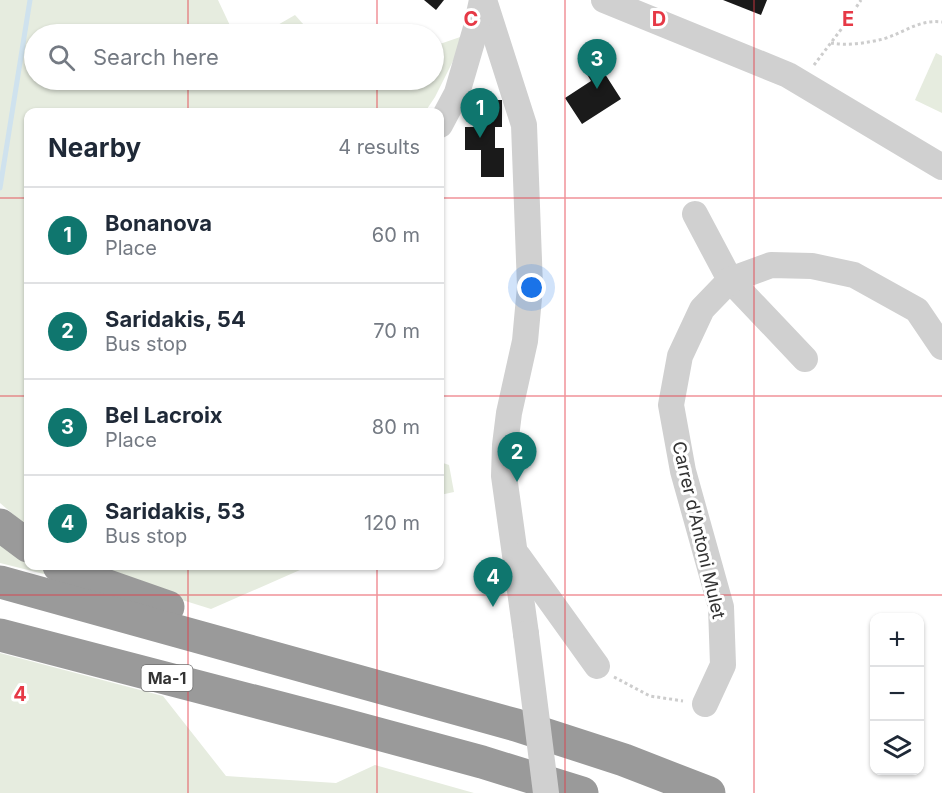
<!DOCTYPE html>
<meta charset="utf-8">
<style>
body{margin:0;font-family:Inter,sans-serif;background:#f2f2f3;color:#1f2937}
.controls{position:absolute;right:18px;bottom:18px;display:grid;overflow:hidden;border-radius:12px;box-shadow:0 2px 4px #0004}
.controls button{width:54px;height:54px;display:grid;place-items:center;padding:0;border:0;border-bottom:2px solid #e0e1e3;background:#fff;color:#1f2937;font:30px sans-serif}
.you{position:absolute;left:532px;top:288px;width:21px;height:21px;margin:-15px;border:4px solid #fff;border-radius:50%;background:#1a73e8;box-shadow:0 0 0 9px #1a73e833}
.badge{display:grid;place-items:center;width:39px;height:39px;border-radius:50%;background:#0f766e;color:#fff;font-size:20px;font-weight:700}
.pin{position:absolute;translate:-50% -50px;filter:drop-shadow(0 2px 3px #0008)}
.pin::after{content:'';position:absolute;top:32px;width:21px;height:18px;background:inherit;clip-path:polygon(0 0,100% 0,50% 100%)}
.list{margin:0;padding:0;list-style:none}
h2{display:flex;justify-content:space-between;align-items:center;height:78px;margin:0;padding:0 24px;font-size:26px}
h2 small{font-size:20px;font-weight:400;color:#747a83}
.list li{display:grid;grid-template-columns:39px 1fr auto;gap:18px;align-items:center;box-sizing:border-box;height:96px;padding:0 24px;border-top:2px solid #e0e1e3}
.list b{display:block;font-size:22px;white-space:nowrap}
.list p{margin:0;font-size:20px;white-space:nowrap;color:#747a83}
.list em{font-size:20px;font-style:normal;color:#747a83}
.icon{flex:none;width:33px;height:33px;fill:none;stroke:currentColor;stroke-width:2;stroke-linecap:round;stroke-linejoin:round}
.map{position:relative;flex:none;width:942px;height:793px;overflow:hidden}
.search{position:absolute;background:#fff;box-shadow:0 2px 4px #0004;left:24px;top:24px;width:420px;height:66px;display:flex;align-items:center;gap:15px;box-sizing:border-box;padding:0 21px;border-radius:33px;color:#747a83;font-size:22px}
.panel{position:absolute;background:#fff;box-shadow:0 2px 4px #0004;left:24px;top:108px;width:420px;height:462px;border-radius:12px}
.map>svg:first-child{display:block}
.green{fill:#e6ecdf}
.lines{fill:none;stroke-linecap:round;stroke-linejoin:round}
.stream{stroke:#cfe2ee;stroke-width:5}
.building{fill:#1a1a1a}
.path{stroke:#cdcdcd;stroke-width:3;stroke-dasharray:3 3;stroke-linecap:butt}
.minor{stroke:#d0d0d0;stroke-width:26}
.highway{stroke:#9a9a9a;stroke-width:33}
.minor-bridge{stroke:#d0d0d0;stroke-width:26}
.grid{fill:none;stroke:#e63946;stroke-width:1.5;stroke-opacity:0.55}
.labels{text-anchor:middle;dominant-baseline:central;stroke-width:6;stroke-linejoin:round;paint-order:stroke}
.shield{fill:#fff;stroke:#707070;stroke-width:1.5}
.shield-label{font-size:16px;font-weight:bold;fill:#333}
.street-label{font-size:18px;fill:#333;stroke:#fff}
.grid-label{font-size:20px;text-anchor:middle;font-weight:bold;fill:#e63946;stroke:#fff;stroke-width:6;stroke-linejoin:round;paint-order:stroke}
</style>
<div class="map">
<svg width="942" height="793" viewBox="0 0 942 793">
<rect width="100%" height="100%" fill="#fff"/>
<g class="green">
<path d="M0,0H218L234,34H34V80H434V46L466,35L435,97L425,112H28V527L0,503Z"/>
<path d="M295,15L312,34H262Z"/>
<path d="M936,53L942,56V113L915,100Z"/>
<path d="M440,462L449,465L454,492L440,495Z"/>
<path d="M0,540L28,558V566H41L64,579L0,563Z"/>
<path d="M99,566H309L211,609L163,594Z"/>
<path d="M0,653L163,696L226,776L336,783L375,765L474,793H0Z"/>
</g>
<g class="lines">
<path class="stream" d="M0,188L30,0"/>
</g>
<g class="building">
<path d="M424,0H444L436,10Z"/>
<path d="M723,0H767L761,15Z"/>
<path d="M596,60L621,99L582,124L565,98L591,81L583,68Z"/>
<path d="M480,100H502V127H495V148H504V177H481V150H465V127H480Z"/>
</g>
<g class="lines">
<g class="path">
<path d="M831,43C847,46 867,43 883,39C904,33 919,19 942,22"/>
<path d="M814,65L846,23L861,0"/>
<path d="M614,677L650,696L683,701"/>
</g>
<g class="minor">
<path d="M484,0L524,125L530,287L525,341L509,413L505,445L504,476L526,634"/>
<path d="M604,0L788,75L942,167"/>
<path d="M440,125L457,93L476,28L482,0"/>
<path d="M695,214L730,280L805,359"/>
<path d="M518,556L597,666"/>
<path d="M705,704L723,665L721,607L683,471L671,405L680,356L702,309L730,280L771,265L812,266L854,275L917,310L942,347"/>
</g>
<g class="highway">
<path d="M0,525L28,546"/>
<path d="M59,566L71,573L168,607"/>
<path d="M0,582L516,725L624,760L709,793"/>
<path d="M0,635L334,722L482,762L582,793"/>
</g>
<path class="minor-bridge" d="M526,634L546,793"/>
</g>
<path class="grid" d="M188,0V34M377,0V34M565,0V793M754,0V793M188,80V112M377,80V112M0,198H28M440,198H942M0,396H28M440,396H942M188,566V793M377,566V793M0,595H942"/>
<g class="labels">
<rect class="shield" x="141.5" y="665" width="51" height="26" rx="4.5"/>
<g class="shield-label">
<text x="167" y="678">Ma-1</text>
</g>
<g class="street-label">
<text transform="translate(699 530) rotate(77)">Carrer d'Antoni Mulet</text>
</g>
</g>
<g class="grid-label">
<text x="471" y="26">C</text>
<text x="659" y="26">D</text>
<text x="848" y="26">E</text>
<text x="20" y="701">4</text>
</g>
</svg>
<div class="controls">
<button>+</button>
<button>−</button>
<button><svg class="icon" aria-label="layers" viewBox="0 0 24 24"><path d="M12 4l9 5-9 5-9-5zM3 14l9 5 9-5"/></svg></button>
</div>
<div class="you"></div>
<div class="pin badge" style="left:480px;top:138px">1</div>
<div class="pin badge" style="left:517px;top:482px">2</div>
<div class="pin badge" style="left:597px;top:89px">3</div>
<div class="pin badge" style="left:493px;top:607px">4</div>
<div class="search"><svg class="icon" aria-label="search" viewBox="0 0 24 24"><circle cx="10" cy="10" r="6"/><path d="M15 15l6 6"/></svg>Search here</div>
<section class="panel">
<h2>Nearby<small>4 results</small></h2>
<ul class="list">
<li><span class="badge">1</span><div><b>Bonanova</b><p>Place</p></div><em>60 m</em></li>
<li><span class="badge">2</span><div><b>Saridakis, 54</b><p>Bus stop</p></div><em>70 m</em></li>
<li><span class="badge">3</span><div><b>Bel Lacroix</b><p>Place</p></div><em>80 m</em></li>
<li><span class="badge">4</span><div><b>Saridakis, 53</b><p>Bus stop</p></div><em>120 m</em></li>
</ul>
</section>
</div>
